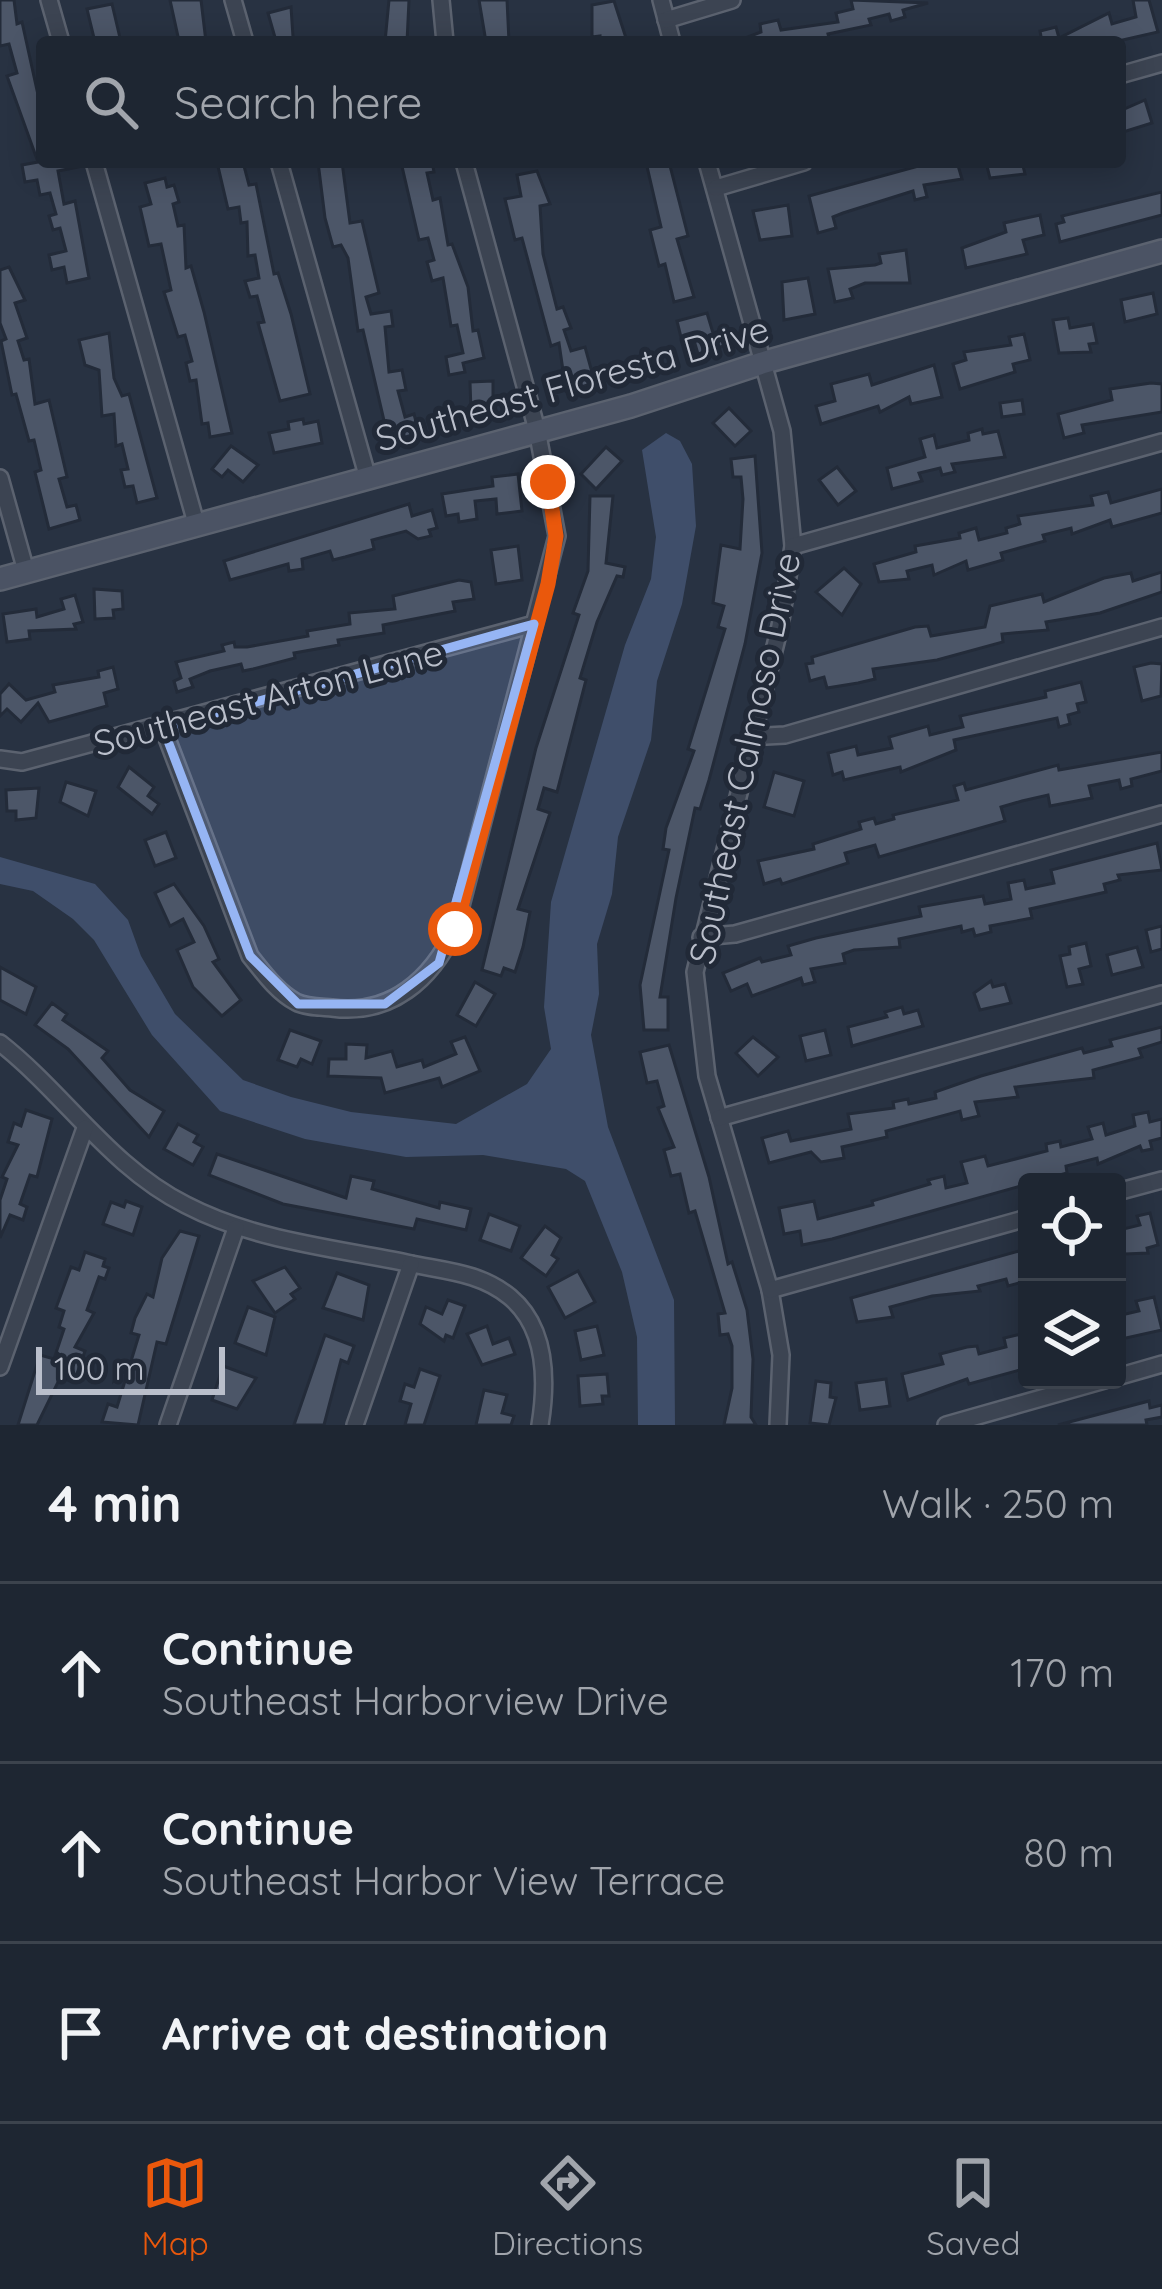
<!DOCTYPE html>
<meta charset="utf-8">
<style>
body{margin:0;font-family:Quicksand,sans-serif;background:#2b323e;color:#f1f3f6}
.controls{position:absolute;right:36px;bottom:36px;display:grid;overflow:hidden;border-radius:12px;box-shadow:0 6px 30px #0003}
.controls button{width:108px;height:108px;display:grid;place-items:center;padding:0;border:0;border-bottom:3px solid #3c434d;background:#1e2632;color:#f1f3f6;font:60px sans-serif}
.scale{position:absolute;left:36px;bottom:30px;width:189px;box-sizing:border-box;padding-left:12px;border:6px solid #babfcb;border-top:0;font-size:33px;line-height:42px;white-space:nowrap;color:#babfcb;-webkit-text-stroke:9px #212937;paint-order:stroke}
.stop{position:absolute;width:36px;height:36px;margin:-27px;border:9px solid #ea580c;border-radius:50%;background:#fff}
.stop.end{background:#ea580c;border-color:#fff;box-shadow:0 3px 12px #0008}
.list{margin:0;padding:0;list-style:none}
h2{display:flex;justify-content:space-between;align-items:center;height:156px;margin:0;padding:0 48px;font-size:51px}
h2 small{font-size:39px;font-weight:400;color:#a1a5ac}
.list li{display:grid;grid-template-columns:78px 1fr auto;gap:36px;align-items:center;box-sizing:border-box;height:180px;padding:0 48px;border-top:3px solid #3c434d}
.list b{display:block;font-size:45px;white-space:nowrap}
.list p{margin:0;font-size:39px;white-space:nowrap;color:#a1a5ac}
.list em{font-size:39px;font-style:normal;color:#a1a5ac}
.icon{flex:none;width:66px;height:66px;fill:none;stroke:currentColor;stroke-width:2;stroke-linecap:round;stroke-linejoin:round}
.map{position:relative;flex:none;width:1162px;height:1425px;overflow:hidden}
.search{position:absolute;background:#1e2632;box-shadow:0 6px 30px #0003;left:36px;right:36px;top:36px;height:132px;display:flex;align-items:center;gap:30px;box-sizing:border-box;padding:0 42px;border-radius:12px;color:#a1a5ac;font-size:45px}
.sheet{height:696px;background:#1e2632}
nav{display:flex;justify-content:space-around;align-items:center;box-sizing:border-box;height:168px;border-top:3px solid #3c434d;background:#1e2632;font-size:33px;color:#a1a5ac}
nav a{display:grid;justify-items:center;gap:6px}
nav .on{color:#ea580c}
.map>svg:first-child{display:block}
.water{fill:#3f4e6a}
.building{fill:#4c5668;stroke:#232b39;stroke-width:3}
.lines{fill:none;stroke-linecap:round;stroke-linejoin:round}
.street-casing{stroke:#5b626f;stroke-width:20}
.secondary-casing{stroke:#5b626f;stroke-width:26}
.street{stroke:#3c4452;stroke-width:15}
.secondary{stroke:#4b5364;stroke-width:21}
.route{stroke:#ea580c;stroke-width:15}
.marked{fill:#96b5f4;fill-opacity:0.2;stroke:#96b5f4;stroke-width:9;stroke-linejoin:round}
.labels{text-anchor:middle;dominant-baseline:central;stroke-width:10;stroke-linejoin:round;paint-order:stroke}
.street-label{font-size:36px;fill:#babfcb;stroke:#212937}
</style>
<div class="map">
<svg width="1162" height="1425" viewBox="0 0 1162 1425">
<rect width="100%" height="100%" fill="#283242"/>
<path class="water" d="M666,433L680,441L692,464L696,526L682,604L657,681L651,740L618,837L612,894L597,944L599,994L591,1035L608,1127L674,1300L675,1425H638L637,1337L622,1272L585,1181L566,1169L483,1155L406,1157L305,1139L220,1111L152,1035L94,940L73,919L33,891L0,884V857L95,884L128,920L141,956L175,1014L243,1080L291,1097L351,1112L456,1124L527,1084L551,1049L544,1007L551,902L625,645L651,579L656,537L642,450Z"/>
<g class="building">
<path d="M0,0H14L17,24L22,22L42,113V162H77L78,167L58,171L64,204L75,201L89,278L67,283L64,267L52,270L49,255L66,251L60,228L53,230L49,216L56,214L50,193L40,195L37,180L25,182L22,165L38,162L7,76L17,73L9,44L0,46Z"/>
<path d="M170,0H201L206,42L179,41Z"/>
<path d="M389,0H409L407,42H385Z"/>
<path d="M479,0H507L509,42H486Z"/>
<path d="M851,0L928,3L903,10L905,17L891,21L889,14L869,19L871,25L828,34L830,42H735L761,32L760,24L778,20L781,30L838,22L836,13L853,9Z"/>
<path d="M1133,0H1149L1158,32L1114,42H1042L1040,31L1056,27L1059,38L1109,13L1112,24L1136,17Z"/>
<path d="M614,1L626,38L600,42V36L592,37V5Z"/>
<path d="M112,4L120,38L95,42L87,9Z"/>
<path d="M291,7L293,37L276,41L268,13Z"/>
<path d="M1145,100L1152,123L1120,133V111Z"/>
<path d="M217,162H243L249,185L256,184L274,274L278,273L291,314L310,394L280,401L258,323L264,322L257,296L250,297L245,281L259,278L255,255L248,256L247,222L241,223L239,207L228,209Z"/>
<path d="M318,162H342L350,223L362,221L379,293L366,297L371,314L391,311L393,326L385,327L389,372L402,370L406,390L398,391L405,417L414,414L419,433L389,442L363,330L358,331L348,258L341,245L333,247L325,218Z"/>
<path d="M401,162H432L434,172L427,173L433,200L440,198L448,245L452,244L468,287L473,331L478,330L484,358L463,363L465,372L449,375L446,357L463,353L457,325L451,326L443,278L432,281L427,262L434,260L428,238L419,240Z"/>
<path d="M646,162H669L688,236L677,239L694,297L674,302L665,264L659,266L650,230L661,227Z"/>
<path d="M933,162H957L962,179L924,185L927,197L915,200L913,191L843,213L833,217L836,228L818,233L809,196Z"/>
<path d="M986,162H1022L1025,174L990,178Z"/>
<path d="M537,171L550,204L540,206L543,254L557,309L563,307L571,328L564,330L571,351L585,347L595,383L566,391L559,343L551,346L522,238L515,240L505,199L521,196L517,175Z"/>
<path d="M165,178L167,187L174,185L179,202L173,204L178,226L184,225L186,268L191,266L204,312L232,433L210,437L208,423L202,424L196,380L190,381L186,363L192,361L185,335L178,337L164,292L171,290L161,244L149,246L140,207L151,204L145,183Z"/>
<path d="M1162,192V215L1060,242L1056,224L1064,222L1062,216Z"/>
<path d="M788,205L792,236L760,240L753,211Z"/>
<path d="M1040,215L1044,235L1023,240L1027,254L966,268L962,248L1006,232L1004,223Z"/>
<path d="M906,250L910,283H865L850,289L853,298L835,302L828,269L875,265L881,263L879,254Z"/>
<path d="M9,267L25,300L15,303L27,338L18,341L24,360L29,359L35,404L49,400L67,477L59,479L67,507L76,505L80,520L49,529L35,472L41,470L34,440L29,441L16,394L12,395L1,341L6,339L0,323V270Z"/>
<path d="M808,278L815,314L784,320L782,282Z"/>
<path d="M1153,293L1157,314L1125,322L1121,300Z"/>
<path d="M707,313L713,333L723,330L727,345L698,354L693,337L682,341L677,321Z"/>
<path d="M1068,318L1070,328L1093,324L1097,343L1089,344L1091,352L1059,353L1053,320Z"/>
<path d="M109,333L114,378L122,396L129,394L157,498L137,503L133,486L125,487L121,470L128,469L122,444L116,446L114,414L102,416L99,370L85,365L79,340Z"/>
<path d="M1024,334L1030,360L1013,364L1015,372L960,389L953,364L966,360L964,352L1011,345L1009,337Z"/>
<path d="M934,365L942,397L911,404L909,397L880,412L878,406L821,424L816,406L835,401L831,384L869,374L872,385Z"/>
<path d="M493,381V410L471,411L470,382Z"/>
<path d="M1151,383L1162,384V412L1082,425L1084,433L1064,438L1058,414L1112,400L1110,389Z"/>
<path d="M1022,400L1024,414L1002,417L1000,403Z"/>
<path d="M729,408L751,431L735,446L713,423Z"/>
<path d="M303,419L304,424L318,421L322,443L274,453L269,433L289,429L288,422Z"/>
<path d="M982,429L983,434L998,431L1005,457L952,464L955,472L942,475L940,468L919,473L922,481L892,489L887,468L925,457L920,439L934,435L937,448L969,440L968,433Z"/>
<path d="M231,446L258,465L243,482L228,470L222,477L212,469Z"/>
<path d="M606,447L622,461L596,489L581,474Z"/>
<path d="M755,456L762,553L745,644L709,780L700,809L695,808L676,898L660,997H668V1030H644L640,985L669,850L663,849L666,828L694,751L688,749L725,629L718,627L724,606L713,603L721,545L740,549L743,499L741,477H733L731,459Z"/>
<path d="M837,467L856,491L838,505L819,480Z"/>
<path d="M518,474L522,511L497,514L496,499L475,501L477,519L459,522L458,514L446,516L442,494L493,486L492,477Z"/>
<path d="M1162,489V513L1112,527L1110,520L1072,534L1071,528L1043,535L1045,541L1001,553L1003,560L968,570L966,561L934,575L932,565L907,571L909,579L879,582L874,564L916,552L915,546L960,538L959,533L976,528L979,540L1007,533L1006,528L1020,524L1018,516L1093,505L1091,496L1108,492L1111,503Z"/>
<path d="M590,496H613L606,563L625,567L623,577L617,576L597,622L580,678L586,680L557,792L544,788L538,809L550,813L518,909L530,912L523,947L515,972L504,968L501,976L482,970L536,748L579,615L573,613L588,571Z"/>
<path d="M409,504L412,516L432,510L437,528L429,530L431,536L418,539L406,531L372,540L374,549L345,557L333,560L330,551L302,559L303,569L289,571L288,564L230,580L224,561Z"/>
<path d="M518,546L522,580L496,584L491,550Z"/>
<path d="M844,568L861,584L842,615L816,592Z"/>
<path d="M1162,572V592L1100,613L1046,622L1048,630L1002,634L1003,642L937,660L873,669L875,679L858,683L827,688L824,677L810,681L806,664L813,663L812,657L915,627L928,626L931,636L985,627L990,606L1042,594L1044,602L1104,578L1131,573L1133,581Z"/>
<path d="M459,580L471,582L474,599L453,602L455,611L383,625L384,633L338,640L339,645L294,653L295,658L253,669L243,671L241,664L210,671L190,679L193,687L177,692L174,681L181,678L176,662L224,651L222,645L234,642L235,647H247L308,636L307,631L350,624L349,613L395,609L393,596Z"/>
<path d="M94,589L122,591L123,609L113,610L114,618L95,619Z"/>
<path d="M75,595L83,622L74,624L76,629L29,631L30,639L7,642L3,614L36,609L37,617L64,609L61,599Z"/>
<path d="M1151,663L1162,664L1161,696L1142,701L1134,667Z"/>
<path d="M113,667L118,689L104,693L107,706L49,722L38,703L21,722L7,709L0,716V694L9,684L26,700L55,692L53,685L99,677L98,671Z"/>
<path d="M1081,682L1086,702L1077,704L1079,712L1068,715L1070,724L1059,727L1057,718L954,740L956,750L901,772L900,767L844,780L842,772L833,775L828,753L856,746L858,755L892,748L889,737L928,726L930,735L963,727L960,716L1046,697L1045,691Z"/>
<path d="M1162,752V771L1131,779L1132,786L1121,789L1119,780L1089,786L1092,798L1050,806L1048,795L1022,801L1001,807L1005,821L879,857L875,845L845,853L848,863L782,884L780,879L764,884L758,861L814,849L813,844L861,829L859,822L874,818L876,824L894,819L893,815L958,800L954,786L964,783L966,790L1058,765L1059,770Z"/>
<path d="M129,767L154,787L148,796L159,804L152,814L118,787Z"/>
<path d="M774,772L804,781L794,816L764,807Z"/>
<path d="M66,782L96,791L88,816L60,802Z"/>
<path d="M39,788L36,818L16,820V811H7L6,790Z"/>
<path d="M166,832L176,858L155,866L145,840Z"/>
<path d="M1157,843L1162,870L1118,875L1120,880L1104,884L1106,892L1030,909L1032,918L990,926L991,932L975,936L973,929L962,932L961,926L899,939L900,947L854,950L843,954L845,963L811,969L815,982L803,985L801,978L752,996L747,984L731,991L723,973L760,958L762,962L791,955L788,946L816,938L921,916L919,907L983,896L985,904L1011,899L1008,883L1024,880L1026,889L1054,883L1051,870Z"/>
<path d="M174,884L204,926L219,959L213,962L241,1000L222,1016L193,987L177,950L194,942L183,919L170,926L155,893Z"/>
<path d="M1162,926V949L1151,952L1146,930Z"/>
<path d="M1086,943L1091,966L1079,969L1083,984L1067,987L1060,956L1070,954L1069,947Z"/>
<path d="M1137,947L1143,967L1112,975L1107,955Z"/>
<path d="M0,967L36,987L26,1014L0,1000Z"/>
<path d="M991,981L993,987L1005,984L1011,1003L980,1010L974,993Z"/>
<path d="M475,982L495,994L476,1026L457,1015Z"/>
<path d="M52,1003L67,1014L63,1020L108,1051L102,1058L130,1090L164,1111L149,1137L68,1049L35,1025Z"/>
<path d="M902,1007L904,1014L918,1010L923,1026L852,1046L848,1027L887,1017L885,1012Z"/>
<path d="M1162,1027V1042L1139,1049L1142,1057L1093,1070L1094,1078L1015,1087L1018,1097L975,1102L979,1116L962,1120L960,1111L886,1131L887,1137L842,1147L844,1158L821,1162L811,1152L769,1163L762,1138L788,1131L791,1141L851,1129L848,1114L894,1108L893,1102L908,1099L909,1104L936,1098L935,1092L981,1076L1082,1048L1084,1053L1112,1046L1110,1040Z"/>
<path d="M290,1030L321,1041L312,1064L301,1059L297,1067L278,1060Z"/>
<path d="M825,1030L831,1055L806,1061L800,1036Z"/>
<path d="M465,1037L480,1071L442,1087L439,1078L385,1093L381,1078L328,1076L329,1059H346V1044L367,1045L366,1058L392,1051L397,1067L422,1060L424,1067L456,1054L451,1042Z"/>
<path d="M753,1037L778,1057L758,1076L736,1053Z"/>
<path d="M669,1045L709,1177L728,1264L732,1262L747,1310L753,1359L751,1417L756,1425H724L732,1388V1346L728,1334L720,1335L718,1314L725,1313L695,1211L689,1213L680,1174L671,1176L664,1150L674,1147L658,1108L664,1106L657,1081L647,1083L640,1052Z"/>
<path d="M26,1110L52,1119L37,1177L30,1175L20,1204L27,1207L23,1220L10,1215L0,1238V1200L7,1179L2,1177L18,1145L8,1142L14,1123L21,1126Z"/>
<path d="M1148,1112L1150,1122L1162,1119V1138L1150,1141L1152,1149L1142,1151L1140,1146L1098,1164L1097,1158L1066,1166L1067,1173L832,1239L802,1245L800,1231L784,1234L779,1208L814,1201L818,1219L873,1205L872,1201L930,1184L928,1180L944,1176L946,1188L967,1183L961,1162L985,1156L988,1166L1047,1151L1046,1144L1060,1141L1061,1147L1092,1139L1088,1127L1103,1123L1106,1135L1135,1126L1133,1115Z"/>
<path d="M178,1124L198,1135L194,1142L203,1147L193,1165L164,1149Z"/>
<path d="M217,1154L346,1198L351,1176L374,1181L372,1189L439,1208L440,1202L471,1209L466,1230L417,1219L414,1229L283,1204L209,1175Z"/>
<path d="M126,1201L142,1207L133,1235L103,1224L111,1202L124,1207Z"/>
<path d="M1150,1213L1158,1245L1147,1248L1148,1253L1125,1254L1119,1230L1140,1225L1137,1216Z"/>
<path d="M489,1214L520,1226L511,1251L480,1240Z"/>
<path d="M545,1226L561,1238L552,1255L558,1259L546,1276L521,1258Z"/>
<path d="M180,1231L199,1236L166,1344L157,1342L138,1425L102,1422L108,1404L117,1407L139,1335L131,1333L135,1318L147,1294L153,1297L162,1258Z"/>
<path d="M1019,1251L1026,1281L1008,1286L1006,1279L978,1286L980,1291L932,1296L890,1307L893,1317L857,1322L851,1298Z"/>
<path d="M85,1252L105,1259L103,1266L109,1268L105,1279L99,1277L87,1310L94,1313L75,1347L85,1351L74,1382L60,1378L37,1425H18L40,1355L54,1359L64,1329L59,1327L64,1311L56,1308L71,1267L79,1270Z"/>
<path d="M285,1267L300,1288L291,1294L295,1299L275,1313L253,1281Z"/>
<path d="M578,1271L595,1302L565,1318L548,1287Z"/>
<path d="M337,1273L369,1285L363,1320L323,1308Z"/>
<path d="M1154,1297L1162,1330L1117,1340V1316L1139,1311L1136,1301Z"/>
<path d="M448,1300L465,1306L453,1338L446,1335L444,1341L420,1324L426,1307L442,1314Z"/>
<path d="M248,1307L275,1317L266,1355L235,1343Z"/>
<path d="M487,1326L493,1344L509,1338L515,1354L482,1365L467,1334Z"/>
<path d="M597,1326L604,1355L581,1360L575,1331Z"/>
<path d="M1021,1334L1027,1368L969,1384L967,1379L908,1400L902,1374L943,1364L940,1354L967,1347L977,1346L979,1354L1006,1347L1004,1338Z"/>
<path d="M325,1335L354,1346L348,1363L341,1360L324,1425H294Z"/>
<path d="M223,1366L256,1378L237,1409L212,1400Z"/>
<path d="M420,1369L440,1376L424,1425H405L411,1404L400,1401L405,1384L414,1387Z"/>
<path d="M607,1374L609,1396H602L603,1404L580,1406L578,1376Z"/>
<path d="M886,1379L890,1406L860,1410L856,1383Z"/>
<path d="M816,1381L831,1383L830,1397L836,1398L829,1425L810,1423Z"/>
<path d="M484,1390L507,1395L502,1413L514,1416L511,1425H476Z"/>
<path d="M1149,1401L1150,1408L1162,1405V1417L1146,1420L1147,1425H1058Z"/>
</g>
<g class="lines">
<g class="street-casing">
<g id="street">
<path d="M49,0L61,42"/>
<path d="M233,0L245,42"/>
<path d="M441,0L445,42"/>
<path d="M661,0L672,42"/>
<path d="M666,20L732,0"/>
<path d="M1120,75L1162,63"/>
<path d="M94,162L196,523"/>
<path d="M279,162L367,475"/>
<path d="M707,162L782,431L793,546L780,626L695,972L707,1076L770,1290L781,1355L778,1425"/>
<path d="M716,188L804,162"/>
<path d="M0,478L26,571"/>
<path d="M793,546L1162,442"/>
<path d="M163,728L250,956C263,972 277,992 296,1002C305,1007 321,1007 332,1008C391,1016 432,979 455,929L557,536L537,430L464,162"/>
<path d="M750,737L785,735L1162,627"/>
<path d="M0,759L22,762L534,624"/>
<path d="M701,937L735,934L1162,814"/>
<path d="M0,1043C65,1094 110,1167 186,1205C253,1240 333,1248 407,1263C443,1271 480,1272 510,1297C547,1328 547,1382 540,1425"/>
<path d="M719,1118L1162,994"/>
<path d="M1117,1192L1162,1180"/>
<path d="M770,1290L1027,1218"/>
<path d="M0,1367L85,1128"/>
<path d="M1117,1377L1162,1364"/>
<path d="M168,1425L236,1228"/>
<path d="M355,1425L411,1264"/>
<path d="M946,1425L1105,1380"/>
</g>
</g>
<g class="secondary-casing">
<path id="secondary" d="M0,579L631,406L762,363L1162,251"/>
</g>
<use href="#street" class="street"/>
<use href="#secondary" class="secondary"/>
</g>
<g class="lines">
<path class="route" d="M455,929L548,584L556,536L548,482"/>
</g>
<path class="marked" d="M534,624L439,963L385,1004H298L250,956L163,728Z"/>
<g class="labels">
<g class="street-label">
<text transform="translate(572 383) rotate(-16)">Southeast Floresta Drive</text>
<text transform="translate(268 697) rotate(-15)">Southeast Arton Lane</text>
<text transform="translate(744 758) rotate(-78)">Southeast Calmoso Drive</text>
</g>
</g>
</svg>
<div class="controls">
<button><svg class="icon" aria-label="locate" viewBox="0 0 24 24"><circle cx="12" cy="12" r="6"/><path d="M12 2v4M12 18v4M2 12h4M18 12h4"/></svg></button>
<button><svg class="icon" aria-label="layers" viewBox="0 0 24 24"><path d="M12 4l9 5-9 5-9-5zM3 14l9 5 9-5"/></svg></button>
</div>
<div class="scale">100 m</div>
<div class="stop" style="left:455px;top:929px"></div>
<div class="stop end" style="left:548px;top:482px"></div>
<div class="search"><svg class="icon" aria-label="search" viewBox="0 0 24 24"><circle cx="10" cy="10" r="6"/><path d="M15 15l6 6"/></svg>Search here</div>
</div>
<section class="sheet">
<h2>4 min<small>Walk · 250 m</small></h2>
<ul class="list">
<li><svg class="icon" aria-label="ahead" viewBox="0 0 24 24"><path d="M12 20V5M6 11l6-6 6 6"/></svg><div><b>Continue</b><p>Southeast Harborview Drive</p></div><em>170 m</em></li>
<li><svg class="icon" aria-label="ahead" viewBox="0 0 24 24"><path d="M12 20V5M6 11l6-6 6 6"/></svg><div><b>Continue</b><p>Southeast Harbor View Terrace</p></div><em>80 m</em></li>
<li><svg class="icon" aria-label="arrive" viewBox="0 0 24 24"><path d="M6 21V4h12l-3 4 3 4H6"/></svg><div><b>Arrive at destination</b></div></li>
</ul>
</section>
<nav>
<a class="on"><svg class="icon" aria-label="map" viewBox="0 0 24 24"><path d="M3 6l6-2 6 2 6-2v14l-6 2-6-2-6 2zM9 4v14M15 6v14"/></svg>Map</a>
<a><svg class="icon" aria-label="directions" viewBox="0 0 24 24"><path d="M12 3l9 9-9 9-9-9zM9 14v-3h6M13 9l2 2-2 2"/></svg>Directions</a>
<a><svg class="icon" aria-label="saved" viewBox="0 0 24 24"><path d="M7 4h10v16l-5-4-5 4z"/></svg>Saved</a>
</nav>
